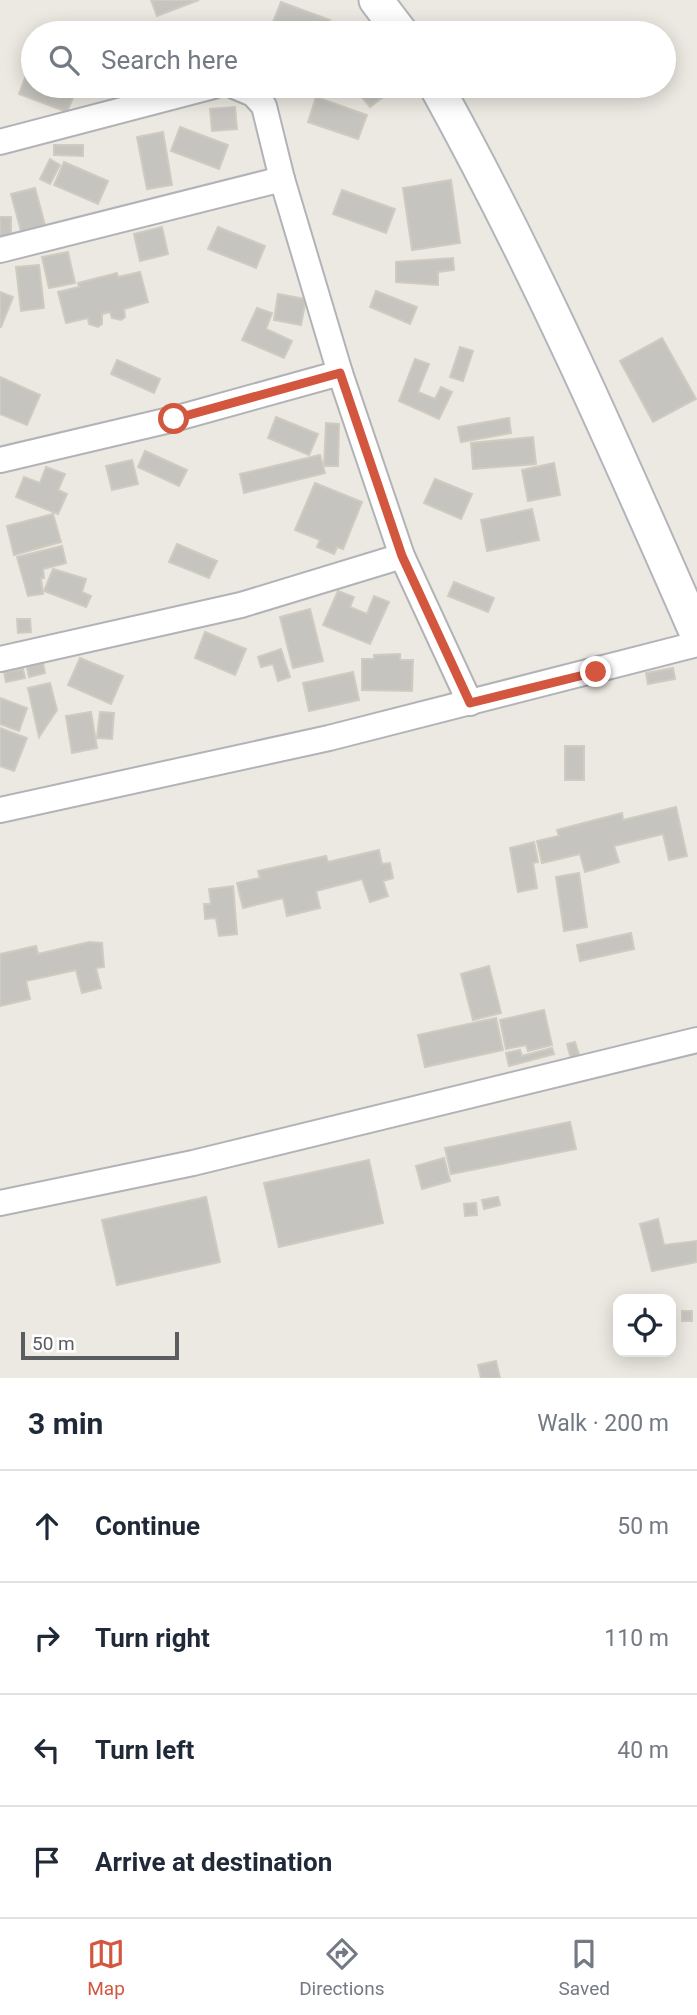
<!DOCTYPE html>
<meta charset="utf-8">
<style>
body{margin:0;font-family:Roboto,sans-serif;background:#f6f6f7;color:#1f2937}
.controls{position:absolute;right:21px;bottom:21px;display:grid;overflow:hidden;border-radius:14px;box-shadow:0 4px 18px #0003}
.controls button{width:63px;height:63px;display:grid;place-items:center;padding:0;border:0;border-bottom:2px solid #e0e1e3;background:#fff;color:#1f2937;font:35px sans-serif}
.scale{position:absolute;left:21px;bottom:18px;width:158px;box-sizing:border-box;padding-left:7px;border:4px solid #5a5c60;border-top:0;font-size:19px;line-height:24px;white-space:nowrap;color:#5a5c60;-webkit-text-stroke:5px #fff;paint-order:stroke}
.stop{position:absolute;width:21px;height:21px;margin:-16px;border:5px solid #d3573f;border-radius:50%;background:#fff}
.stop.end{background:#d3573f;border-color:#fff;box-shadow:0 2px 7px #0008}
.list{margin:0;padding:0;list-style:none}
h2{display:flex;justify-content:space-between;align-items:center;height:91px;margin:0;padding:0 28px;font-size:30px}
h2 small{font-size:23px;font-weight:400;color:#747a83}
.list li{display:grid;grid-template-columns:46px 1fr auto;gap:21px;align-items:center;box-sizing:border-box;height:112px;padding:0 28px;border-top:2px solid #e0e1e3}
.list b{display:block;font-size:26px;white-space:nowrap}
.list em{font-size:23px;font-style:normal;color:#747a83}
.icon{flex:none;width:38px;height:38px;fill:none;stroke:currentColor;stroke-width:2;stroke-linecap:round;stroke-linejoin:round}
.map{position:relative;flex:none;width:697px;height:1378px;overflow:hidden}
.search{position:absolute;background:#fff;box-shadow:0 4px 18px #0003;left:21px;right:21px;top:21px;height:77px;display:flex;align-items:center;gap:18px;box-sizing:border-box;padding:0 24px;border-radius:38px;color:#747a83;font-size:26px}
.sheet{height:539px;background:#fff}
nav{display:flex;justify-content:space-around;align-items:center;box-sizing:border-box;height:98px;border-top:2px solid #e0e1e3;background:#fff;font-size:19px;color:#747a83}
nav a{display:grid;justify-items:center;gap:4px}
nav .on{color:#d3573f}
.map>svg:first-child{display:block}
.building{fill:#c6c4be;stroke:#cfcbc1;stroke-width:2}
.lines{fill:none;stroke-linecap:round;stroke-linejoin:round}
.street-casing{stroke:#b2b3b7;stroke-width:28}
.secondary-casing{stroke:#b3b5ba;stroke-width:37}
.street{stroke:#fff;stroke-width:24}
.secondary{stroke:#fff;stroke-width:33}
.route{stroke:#d3573f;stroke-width:9}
</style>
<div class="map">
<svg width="697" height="1378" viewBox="0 0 697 1378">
<rect width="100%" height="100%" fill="#ebe9e1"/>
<g class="building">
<path d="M151,0H199L157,16Z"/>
<path d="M281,2L330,20L325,33H288L271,27Z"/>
<path d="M28,70L33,72V86L77,88L67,112L19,94Z"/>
<path d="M353,86H383L388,93L370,107Z"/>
<path d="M316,97L367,115L358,139L308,122Z"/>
<path d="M235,107L237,129L212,131L210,109Z"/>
<path d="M180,127L228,145L219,169L171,151Z"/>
<path d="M163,132L172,185L147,189L137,137Z"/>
<path d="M54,145H83V156L54,155Z"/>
<path d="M50,159L60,165L50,184L40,179Z"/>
<path d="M64,162L108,181L98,204L54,185Z"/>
<path d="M451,180L460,243L412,250L403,188Z"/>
<path d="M35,188L45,225L21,231L11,194Z"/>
<path d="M342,190L395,209L386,233L333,214Z"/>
<rect x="0" y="217" width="11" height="23"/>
<path d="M162,227L168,254L140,261L134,234Z"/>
<path d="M218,227L265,246L256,268L208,249Z"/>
<path d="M68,252L75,283L49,288L42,257Z"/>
<path d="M453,258L454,270L438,272V285L396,282V262Z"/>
<path d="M39,265L44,308L21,311L16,267Z"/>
<path d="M140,272L148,302L124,309L125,317L121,320L112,318L110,312L102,314V324L98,327L89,324L88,318L66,323L58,292L79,287L78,283L117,273L118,277Z"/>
<path d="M376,291L417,307L410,324L370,307Z"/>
<path d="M0,292L13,297L1,327H0Z"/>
<path d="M278,294L306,299L301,325L274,320Z"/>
<path d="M257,308L272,313L266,329L292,341L284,358L242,340Z"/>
<path d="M662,338L696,399L653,422L620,361Z"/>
<path d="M460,347L473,351L463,381L450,377Z"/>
<path d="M415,359L429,364L418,392L435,399L441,387L452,392L439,419L399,401Z"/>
<path d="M117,360L160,379L154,393L111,374Z"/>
<path d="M0,377L40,395L27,425L0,414Z"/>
<path d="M276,417L318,434L309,455L268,438Z"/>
<path d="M509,418L511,433L461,442L458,427Z"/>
<path d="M326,423L339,424L338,466H324Z"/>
<path d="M533,437L536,464L473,469L471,443Z"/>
<path d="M145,451L187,470L179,486L138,467Z"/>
<path d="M320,455L325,473L244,493L240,474Z"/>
<path d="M132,460L138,484L112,490L106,466Z"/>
<path d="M554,463L560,495L528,501L522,470Z"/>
<path d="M46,467L65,474L58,490L67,494L58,514L16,497L24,477L40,483Z"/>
<path d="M435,479L472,494L461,519L424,503Z"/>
<path d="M315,483L362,502L343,549L337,547L334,554L317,547L320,540L295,530Z"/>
<path d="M532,509L539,540L487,551L481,520Z"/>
<path d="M53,514L61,542L14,555L7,526Z"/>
<path d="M177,544L217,561L209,578L169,562Z"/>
<path d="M62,546L66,563L43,569L44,578H41L43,594L28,596L17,557Z"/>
<path d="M53,569L86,579L82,592L91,596L86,607L44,591Z"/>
<path d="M454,582L494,598L488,612L448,596Z"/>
<path d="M338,591L354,597L350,607L367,614L374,596L389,602L370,644L323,625Z"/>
<path d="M310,609L323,661L293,668L280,617Z"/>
<path d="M17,619H30L31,632L18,633Z"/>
<path d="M205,632L246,649L235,675L195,658Z"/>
<path d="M281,649L290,677L278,681L273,664L261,667L258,657Z"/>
<path d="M400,654V660H413L412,691L362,690V659H374V655Z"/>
<path d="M80,658L123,676L111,704L68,685Z"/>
<path d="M43,663L45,673L29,677L27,667Z"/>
<path d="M673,668L675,679L648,684L646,673Z"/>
<path d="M23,669L25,678L6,682L4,672Z"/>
<path d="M353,672L359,700L309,711L303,683Z"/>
<path d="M50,683L57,710L39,737L28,688Z"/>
<path d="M0,698L27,708L19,731L0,724Z"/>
<path d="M91,712L97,748L72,753L66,716Z"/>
<path d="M100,712L114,713L112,739L97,738Z"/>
<path d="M0,728L27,738L14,771L0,766Z"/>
<rect x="565" y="746" width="19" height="34"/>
<path d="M676,807L687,856L669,860L663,834L614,846L619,862L585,872L580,854L542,863L537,841L559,836L557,830L622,813L623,820Z"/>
<path d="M534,842L538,862L533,863L537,888L518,892L510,848Z"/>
<path d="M379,850L382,864L390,863L393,878L383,881L388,896L370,902L362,879L316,891L320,908L287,916L283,898L243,908L237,883L260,878L258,871L326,856L328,862Z"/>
<path d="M579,873L587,927L564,931L556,877Z"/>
<path d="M233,886L237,934L219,936L216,918L205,919L204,904H211L209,889Z"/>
<path d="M631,933L634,949L580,961L577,945Z"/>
<path d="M89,942L102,943L104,967L96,968L101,988L82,993L76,970L26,981L30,999L0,1006V954L36,946L38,954Z"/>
<path d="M489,966L501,1013L473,1020L461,974Z"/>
<path d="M544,1010L552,1045L528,1051L526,1045L506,1049L500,1020Z"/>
<path d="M496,1018L503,1050L425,1067L418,1035Z"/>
<path d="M575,1042L581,1061L572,1063L567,1044Z"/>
<path d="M552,1048L554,1054L509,1066L506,1053L520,1050L522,1056Z"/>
<path d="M570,1122L576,1149L451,1174L445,1148Z"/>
<path d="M444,1158L450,1181L422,1189L416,1166Z"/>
<path d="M369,1160L383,1223L279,1247L264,1183Z"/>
<path d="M206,1197L220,1262L117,1285L102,1220Z"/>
<path d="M498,1197L500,1205L484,1209L482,1200Z"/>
<path d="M476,1203L477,1215L465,1216L464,1204Z"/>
<path d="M658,1219L664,1245L697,1241V1262L652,1271L640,1224Z"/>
<rect x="682" y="1311" width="10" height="10"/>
<path d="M496,1361L500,1378H481L478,1365Z"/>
</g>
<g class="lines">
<g class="street-casing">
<g id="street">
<path d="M234,86L253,94L264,106L282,179L340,373L402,556L470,703"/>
<path d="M0,142L214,86"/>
<path d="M0,250L282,179"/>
<path d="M0,460L174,419L340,373"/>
<path d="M0,659L241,605L402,556"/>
<path d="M0,810L329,738L697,644"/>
<path d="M0,1203L193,1163L697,1040"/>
</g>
</g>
<g class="secondary-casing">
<g id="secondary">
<path d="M376,0L401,33"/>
<path d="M436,86C534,263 616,449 697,634"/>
</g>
</g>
<use href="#street" class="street"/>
<use href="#secondary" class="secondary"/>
</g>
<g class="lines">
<path class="route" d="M174,419L340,373L402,556L470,703L596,672"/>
</g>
</svg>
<div class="controls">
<button><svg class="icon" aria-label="locate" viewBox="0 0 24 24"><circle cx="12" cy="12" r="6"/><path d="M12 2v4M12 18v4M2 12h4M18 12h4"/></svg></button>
</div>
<div class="scale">50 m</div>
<div class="stop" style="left:174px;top:419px"></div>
<div class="stop end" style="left:596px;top:672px"></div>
<div class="search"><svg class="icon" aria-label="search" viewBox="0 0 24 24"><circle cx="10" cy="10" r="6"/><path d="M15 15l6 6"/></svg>Search here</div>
</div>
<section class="sheet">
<h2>3 min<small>Walk · 200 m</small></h2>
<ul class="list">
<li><svg class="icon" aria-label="ahead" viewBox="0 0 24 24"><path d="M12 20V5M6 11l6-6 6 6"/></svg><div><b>Continue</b></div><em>50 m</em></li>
<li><svg class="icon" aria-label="right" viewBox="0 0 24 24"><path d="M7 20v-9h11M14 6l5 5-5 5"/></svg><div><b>Turn right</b></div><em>110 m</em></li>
<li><svg class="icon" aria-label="left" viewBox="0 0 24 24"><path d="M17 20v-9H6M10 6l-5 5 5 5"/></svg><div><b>Turn left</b></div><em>40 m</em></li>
<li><svg class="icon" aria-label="arrive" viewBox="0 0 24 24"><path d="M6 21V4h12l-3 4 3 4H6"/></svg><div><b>Arrive at destination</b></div></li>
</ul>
</section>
<nav>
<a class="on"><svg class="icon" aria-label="map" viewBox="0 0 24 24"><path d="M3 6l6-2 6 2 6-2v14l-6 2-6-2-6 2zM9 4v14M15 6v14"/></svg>Map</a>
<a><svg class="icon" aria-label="directions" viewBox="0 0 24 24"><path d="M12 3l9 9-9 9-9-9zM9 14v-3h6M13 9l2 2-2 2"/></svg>Directions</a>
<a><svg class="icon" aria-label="saved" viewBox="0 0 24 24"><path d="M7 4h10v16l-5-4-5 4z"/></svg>Saved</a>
</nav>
